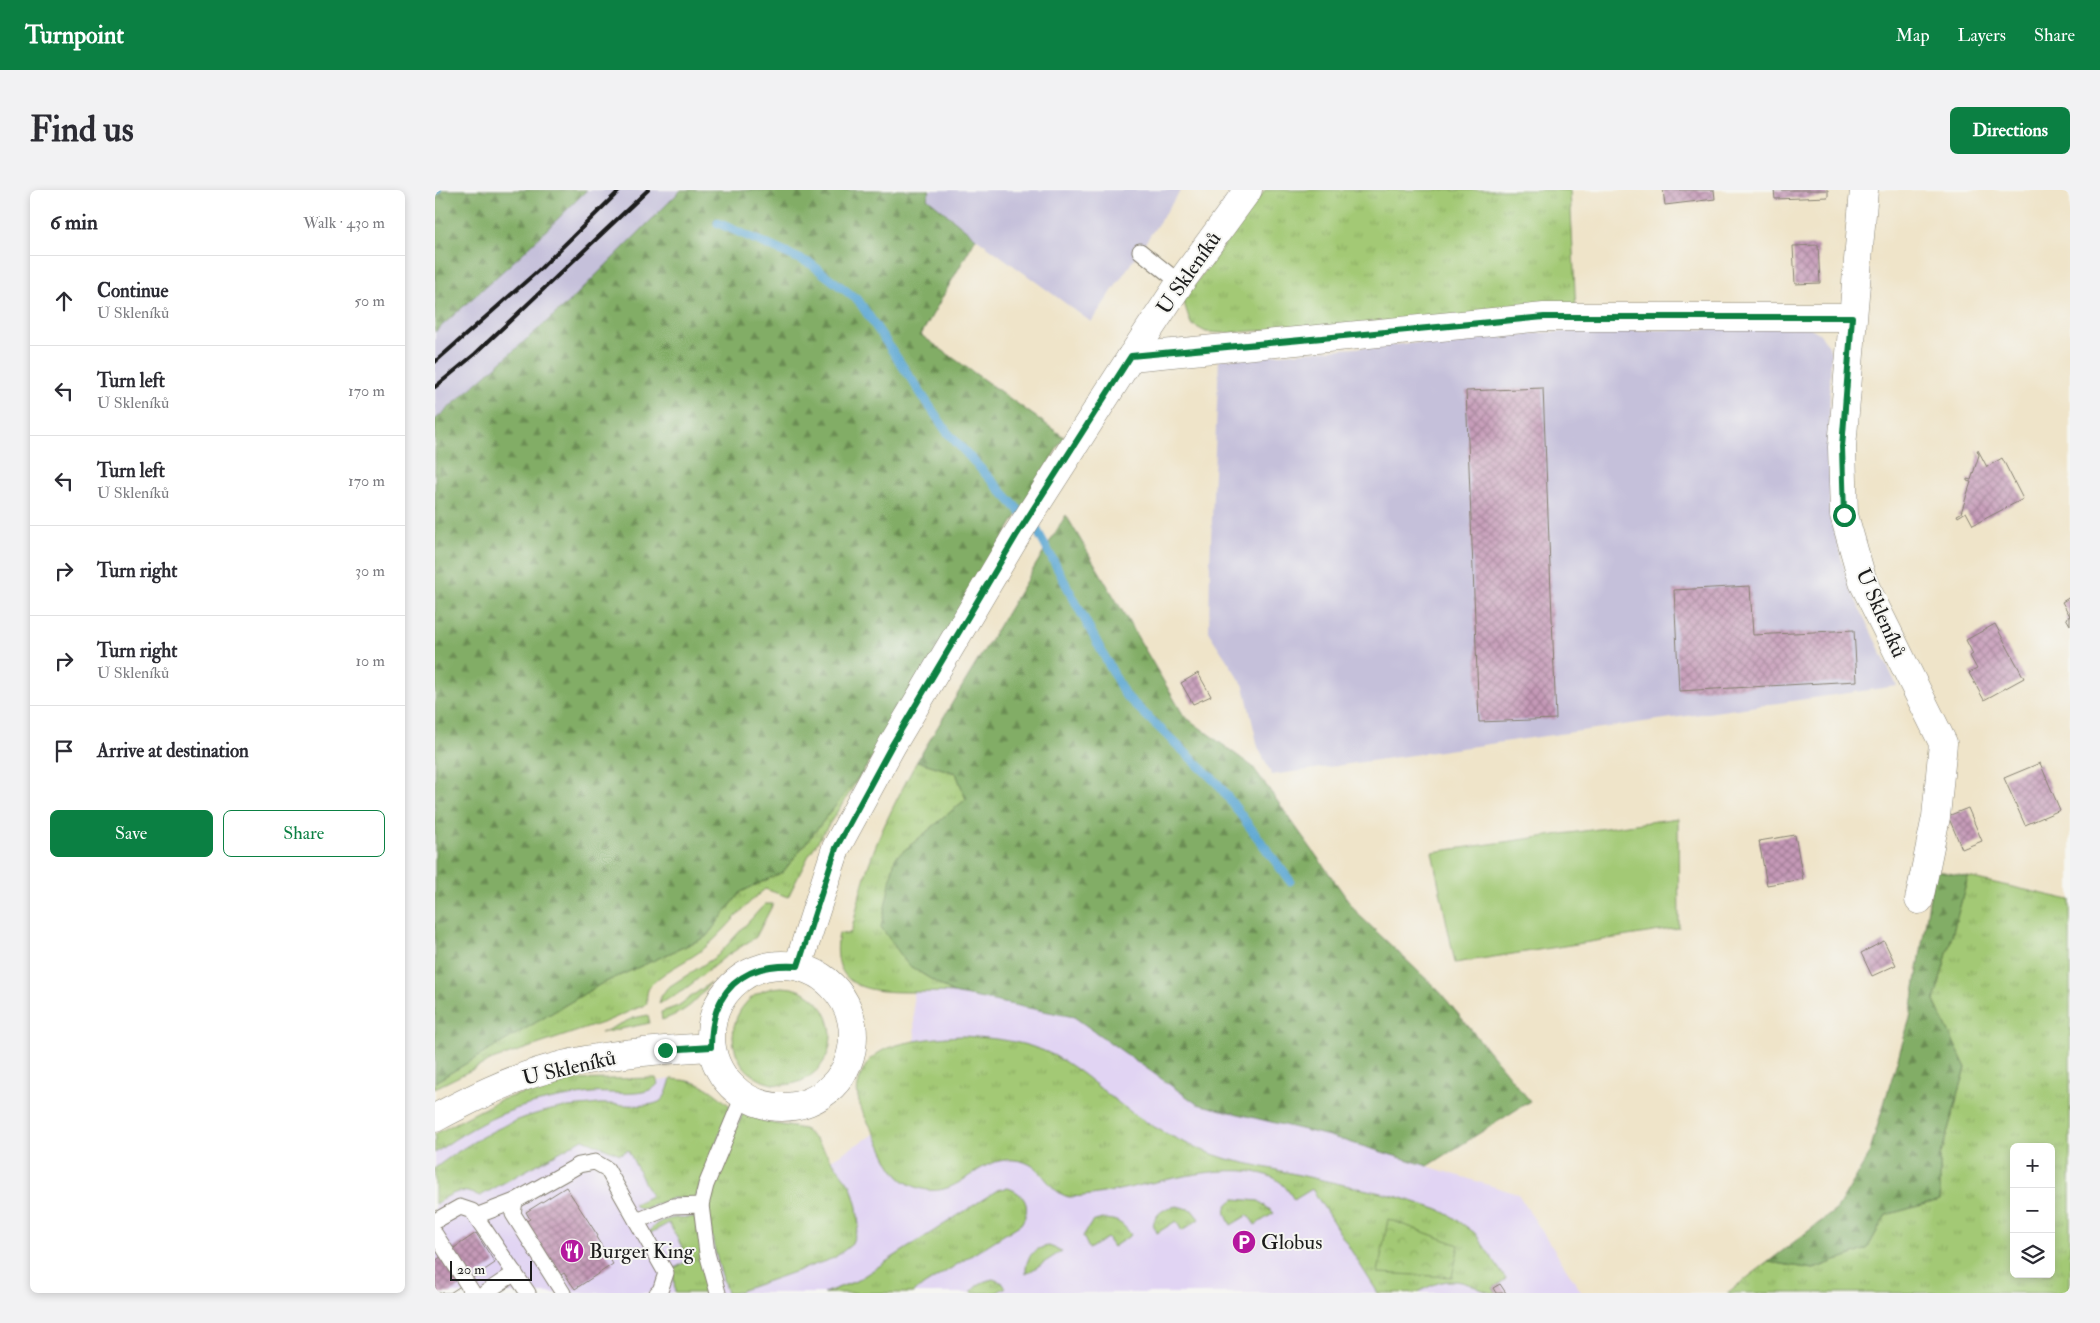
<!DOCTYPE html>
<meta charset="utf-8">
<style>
body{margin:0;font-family:"IM FELL Double Pica",serif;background:#f2f2f3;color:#2b2b33}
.controls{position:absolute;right:15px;bottom:15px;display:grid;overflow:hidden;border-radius:8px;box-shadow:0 2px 8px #0003}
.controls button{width:45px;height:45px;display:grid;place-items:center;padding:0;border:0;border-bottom:1px solid #e1e1e2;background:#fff;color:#2b2b33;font:25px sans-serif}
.scale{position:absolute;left:15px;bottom:12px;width:82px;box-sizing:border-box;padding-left:5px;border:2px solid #1c1c1c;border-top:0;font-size:14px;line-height:18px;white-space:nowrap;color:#1c1c1c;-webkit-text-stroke:4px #f6f6f2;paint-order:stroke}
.stop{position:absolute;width:15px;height:15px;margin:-11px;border:4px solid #0b8043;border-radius:50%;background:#fff}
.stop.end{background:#0b8043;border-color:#fff;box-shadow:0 1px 5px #0008}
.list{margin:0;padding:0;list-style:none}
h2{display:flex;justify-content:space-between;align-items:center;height:65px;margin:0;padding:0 20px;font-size:21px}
h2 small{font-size:16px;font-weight:400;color:#7c7c81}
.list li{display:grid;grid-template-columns:32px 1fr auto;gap:15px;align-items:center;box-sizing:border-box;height:90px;padding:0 20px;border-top:1px solid #e1e1e2}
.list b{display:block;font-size:19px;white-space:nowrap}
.list p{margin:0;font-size:16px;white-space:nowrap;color:#7c7c81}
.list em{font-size:16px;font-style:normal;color:#7c7c81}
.actions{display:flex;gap:10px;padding:15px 20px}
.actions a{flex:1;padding:11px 0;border:1px solid #0b8043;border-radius:8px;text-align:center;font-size:18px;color:#0b8043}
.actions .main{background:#0b8043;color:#fff}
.icon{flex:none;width:28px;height:28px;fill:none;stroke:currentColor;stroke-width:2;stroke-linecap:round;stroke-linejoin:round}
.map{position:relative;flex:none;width:1635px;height:1103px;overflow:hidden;border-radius:8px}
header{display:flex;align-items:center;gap:30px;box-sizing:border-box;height:70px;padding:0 25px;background:#0b8043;color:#fff}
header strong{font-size:24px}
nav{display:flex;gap:28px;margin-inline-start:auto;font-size:18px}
.intro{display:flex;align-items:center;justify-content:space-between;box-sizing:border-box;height:120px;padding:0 30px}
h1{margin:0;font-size:35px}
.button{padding:12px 22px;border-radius:8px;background:#0b8043;color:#fff;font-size:18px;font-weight:700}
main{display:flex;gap:30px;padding:0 30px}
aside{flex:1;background:#fff;border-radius:8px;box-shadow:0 2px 8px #0003}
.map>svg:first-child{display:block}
.built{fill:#e1d4f3}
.industrial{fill:#c5c0da}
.grass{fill:url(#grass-tufts);stroke:#607248;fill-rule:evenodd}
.forest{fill:url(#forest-firs);stroke:#4f6441}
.park{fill:url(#park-crowns);stroke:#607248}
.garden{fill:#a3c974;stroke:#607248}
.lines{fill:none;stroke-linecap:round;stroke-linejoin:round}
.stream{stroke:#5aa6d2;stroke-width:9}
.building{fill:url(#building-cross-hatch)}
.lane-casing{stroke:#868072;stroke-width:17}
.street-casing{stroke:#868072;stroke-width:29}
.lane{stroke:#fff;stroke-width:15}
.street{stroke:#fff;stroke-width:28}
.rail{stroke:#1c1c1c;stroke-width:4}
.route{stroke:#0b8043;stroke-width:6}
.labels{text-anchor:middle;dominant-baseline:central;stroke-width:4;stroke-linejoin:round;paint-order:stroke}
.street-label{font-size:21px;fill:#1c1c1c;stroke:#f6f6f2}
.poi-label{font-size:21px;fill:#1c1c1c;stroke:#f6f6f2;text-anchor:start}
</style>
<header>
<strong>Turnpoint</strong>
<nav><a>Map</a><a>Layers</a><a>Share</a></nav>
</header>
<div class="intro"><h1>Find us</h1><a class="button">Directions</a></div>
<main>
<aside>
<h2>6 min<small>Walk · 430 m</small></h2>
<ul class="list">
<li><svg class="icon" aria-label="ahead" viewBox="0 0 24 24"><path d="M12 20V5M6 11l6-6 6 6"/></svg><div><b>Continue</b><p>U Skleníků</p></div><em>50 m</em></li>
<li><svg class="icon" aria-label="left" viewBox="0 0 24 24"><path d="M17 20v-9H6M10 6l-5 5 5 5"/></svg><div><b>Turn left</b><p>U Skleníků</p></div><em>170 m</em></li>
<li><svg class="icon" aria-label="left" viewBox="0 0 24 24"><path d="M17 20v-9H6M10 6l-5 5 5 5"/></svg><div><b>Turn left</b><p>U Skleníků</p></div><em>170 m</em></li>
<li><svg class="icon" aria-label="right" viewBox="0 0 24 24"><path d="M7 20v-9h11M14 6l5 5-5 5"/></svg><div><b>Turn right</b></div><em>30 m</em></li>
<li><svg class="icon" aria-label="right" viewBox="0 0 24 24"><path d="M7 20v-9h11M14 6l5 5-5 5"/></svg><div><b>Turn right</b><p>U Skleníků</p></div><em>10 m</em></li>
<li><svg class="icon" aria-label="arrive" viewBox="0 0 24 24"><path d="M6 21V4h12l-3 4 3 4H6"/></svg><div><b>Arrive at destination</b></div></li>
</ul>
<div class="actions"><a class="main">Save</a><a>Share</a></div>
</aside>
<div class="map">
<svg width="1635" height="1103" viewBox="0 0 1635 1103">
<defs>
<pattern id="grass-tufts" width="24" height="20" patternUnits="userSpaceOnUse" patternTransform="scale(1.25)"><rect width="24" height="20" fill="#a3c974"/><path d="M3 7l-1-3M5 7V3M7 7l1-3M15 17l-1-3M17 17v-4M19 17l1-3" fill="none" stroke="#8cac64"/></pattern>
<pattern id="forest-firs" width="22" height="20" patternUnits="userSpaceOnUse" patternTransform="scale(1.25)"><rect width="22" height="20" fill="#82ad66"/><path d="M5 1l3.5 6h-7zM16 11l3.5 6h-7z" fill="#6a8c53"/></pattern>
<pattern id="park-crowns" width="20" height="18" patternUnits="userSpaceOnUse" patternTransform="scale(1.25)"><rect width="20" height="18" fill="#a3c974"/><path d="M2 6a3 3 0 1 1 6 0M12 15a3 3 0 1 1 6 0" fill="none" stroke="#8cac64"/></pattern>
<pattern id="building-cross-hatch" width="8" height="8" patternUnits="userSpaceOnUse" patternTransform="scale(1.25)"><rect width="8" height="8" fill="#c599b7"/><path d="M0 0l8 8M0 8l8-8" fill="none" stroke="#9f7c94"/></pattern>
</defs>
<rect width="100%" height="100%" fill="#f6f6f2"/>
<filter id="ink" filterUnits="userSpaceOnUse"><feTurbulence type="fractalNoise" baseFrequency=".02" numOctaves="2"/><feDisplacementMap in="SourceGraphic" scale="10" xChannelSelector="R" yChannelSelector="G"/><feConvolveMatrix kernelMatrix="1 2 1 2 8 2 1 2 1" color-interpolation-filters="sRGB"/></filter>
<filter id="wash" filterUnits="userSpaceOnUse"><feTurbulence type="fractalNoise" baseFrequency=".0096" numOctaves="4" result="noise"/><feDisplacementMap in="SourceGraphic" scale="20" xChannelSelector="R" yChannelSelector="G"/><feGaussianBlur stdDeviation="1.12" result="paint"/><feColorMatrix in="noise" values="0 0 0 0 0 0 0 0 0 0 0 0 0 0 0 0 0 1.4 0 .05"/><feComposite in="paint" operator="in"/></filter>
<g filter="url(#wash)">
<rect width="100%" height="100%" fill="#efe4c9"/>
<path class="built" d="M478,802L518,803L639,827L762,914L894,946L1083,1004L1147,1103H0V960L69,916L114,906L173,900L236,889L257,891L274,899L295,916L314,927L369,939L383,952L396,970L439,944L423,907L424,890L432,873L446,861L459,856L480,852Z"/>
<g class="industrial">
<path d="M152,0H246L135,111L0,230V142L89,62Z"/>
<path d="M495,0H746L656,132L541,48L492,8Z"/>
<path d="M1374,137L1384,143L1393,154L1396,163L1394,239L1395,326L1414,396L1462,496L837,585L823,557L809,496L774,443L775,373L784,169L1115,142Z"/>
</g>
<g class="grass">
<path d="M830,0H1135L1141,122L786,143L771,142L756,134L748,110Z"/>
<path d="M482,571L521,583L531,609L460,668L473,775L518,803C504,802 490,802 475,802C433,802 394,799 404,743L412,744L416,742C421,726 423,709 428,693C440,650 461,610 482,571Z"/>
<path d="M432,576L374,665L353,707L330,699C308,716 293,738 272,756C256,770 233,778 218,793C212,798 211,806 212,814L170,832L57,870L0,898V892L166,794L271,747L306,702L348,682Z"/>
<path d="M1533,687L1635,710V1103H1292L1333,1072L1379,1079L1432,1059L1451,1025L1505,1010V967L1531,878L1499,811ZM1579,957H1616V1084H1579Z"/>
<path d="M330,714H338L321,747L290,767L249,800L224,814L225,808L232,798L282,766Z"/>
<path d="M275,793C259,814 252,821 227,830L226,822L243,816Z"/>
<circle cx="347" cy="846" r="49"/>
<path d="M213,825L215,833L166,843L198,828Z"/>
<path d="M527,846C559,848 591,851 620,866C648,881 670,904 696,922C726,943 758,958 792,969L964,1007L1007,1021L1018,1027L1040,1043L1071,1089L1058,1098L1061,1103C1045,1103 1035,1090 1016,1091C1003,1091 994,1097 983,1102C972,1103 955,1103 943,1103L877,999L859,1010C854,1001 848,993 839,988C789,964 690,1006 634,1007C610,1001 610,973 580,970C536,966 523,1018 474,994C457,986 450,964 442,948C435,935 425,921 423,907C421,899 424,891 426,885C430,875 436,867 445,862C462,851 507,847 527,846Z"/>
<path d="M221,888L223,894C211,909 175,901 156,903C92,911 53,924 0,963V944L65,910L132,890Z"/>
<path d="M236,889C266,891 273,897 295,916L260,1009L238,1008L208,1019L202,1018L199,1014L216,1006L193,960L185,964L148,949L45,1006C24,997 18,1003 0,1014V978C37,950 79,926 126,918C138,916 151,916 164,914C180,913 210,919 224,912C232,907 233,897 236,889Z"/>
<path d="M308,923L331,932L369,939L383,952L416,996L422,1017L424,1036L416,1055L399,1068L299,1103H292C284,1076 274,1046 274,1017C273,996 299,945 308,923Z"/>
<path d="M573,998C591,1004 597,1018 586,1034L477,1103H389L421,1091L564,999Z"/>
<path d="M800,1009L824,1011L839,1023L820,1035L813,1025L796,1035C790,1024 786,1016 800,1009Z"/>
<path d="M742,1016L757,1020L764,1029L747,1041L741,1031L722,1043L718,1035C721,1022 730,1018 742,1016Z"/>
<path d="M260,1027L276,1103H240L238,1079L254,1070L234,1033L214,1044C220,1026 245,1028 260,1027Z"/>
<path d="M667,1029C682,1029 688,1033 696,1045L678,1057L672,1048L654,1059L648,1046L657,1032Z"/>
<path d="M614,1056L627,1061L591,1084C590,1068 598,1058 614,1056Z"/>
<path d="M558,1089L566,1092L571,1097L561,1103H536C541,1094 549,1091 558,1089Z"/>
</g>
<g class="forest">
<path d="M0,0H152L89,62L0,142Z"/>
<path d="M246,0H495L492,8L541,48L486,145L629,247L432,576L348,682L306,702L271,747L166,794L0,892V230L135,111Z"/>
<path d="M631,325L749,526L818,577L923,724L1005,802L1095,911L993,976L894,946L762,914L639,827L518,803L473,775L446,737L460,668L531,609L521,583L482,571Z"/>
<path d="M1499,680L1533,687L1499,811L1531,878L1505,967V1010L1451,1025L1432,1059L1379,1079L1333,1072L1402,1019L1433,967L1475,828Z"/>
</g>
<path class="park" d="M953,1029L1024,1055L1017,1087L943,1083Z"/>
<path class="garden" d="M1243,628L1244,738L1020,773L997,662Z"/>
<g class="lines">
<g class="stream">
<path d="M0,1L2,0"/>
<path d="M283,33L376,74L423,110L512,242L602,340L690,505L783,594L855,691"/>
</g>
</g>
<g id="blocks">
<g class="building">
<path d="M1228,0H1279L1280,9L1230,15Z"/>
<path d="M1339,0H1393V7L1340,9Z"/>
<path d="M1383,55L1385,93L1360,94L1358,56Z"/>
<path d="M1108,198L1121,529L1044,532L1031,201Z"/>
<path d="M1542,260H1543L1552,277L1567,268L1588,309L1538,335L1531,322L1523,327L1522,325L1526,323L1536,292L1532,291V289L1536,290L1544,265Z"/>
<path d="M1315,396L1318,445L1419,440L1422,491L1244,501L1239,400Z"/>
<path d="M1635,407V435L1631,428L1635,426L1627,412Z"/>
<path d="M1560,434L1589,488L1549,510L1534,483L1542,479L1535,466L1538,464L1531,450Z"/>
<path d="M763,483L776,506L758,514L746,493Z"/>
<path d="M1605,573L1625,620L1590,635L1569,588Z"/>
<path d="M1533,618L1547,651L1527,659L1513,626Z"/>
<path d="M1360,645L1368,689L1332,695L1324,651Z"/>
<path d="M1449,751L1461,775L1437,786L1426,763Z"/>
<path d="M131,997L163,1046L161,1047L178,1074L140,1099L129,1083L121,1088L87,1034L95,1029L91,1022Z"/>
<path d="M41,1043L60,1073L15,1103H0V1071Z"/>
<path d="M1065,1094L1071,1103H1061L1058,1098Z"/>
</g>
</g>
</g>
<g filter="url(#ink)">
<use href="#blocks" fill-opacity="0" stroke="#868072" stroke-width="1"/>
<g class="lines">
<g class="lane-casing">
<g id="lane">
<path d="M705,61L745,93"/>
<path d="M80,1011L78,1024L128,1103"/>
<path d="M266,1015L271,995L308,906"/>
<path d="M41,1026L80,1011L144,975L160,972L172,979L231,1083L225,1101L222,1103"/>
<path d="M0,1031L25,1017L37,1021L93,1103"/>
<path d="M202,1031L238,1016L266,1015L272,1063L283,1103"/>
<path d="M0,1044L38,1103"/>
<path d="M50,1103L80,1083"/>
</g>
</g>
<g class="street-casing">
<g id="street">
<path d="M1429,0L1407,257L1409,325L1428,392L1508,553L1501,627L1484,710"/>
<path d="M696,167L1109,127H1417"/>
<circle cx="347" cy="846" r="71"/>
<path d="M363,776L401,658L457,555L581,346L696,167L745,93L813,0"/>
<path d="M0,928C36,909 73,890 113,879C166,864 221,860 276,857"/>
</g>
</g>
<use href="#lane" class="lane"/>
<use href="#street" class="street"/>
<g class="rail">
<path d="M0,172L105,79L185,0"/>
<path d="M0,197L40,164L213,0"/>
</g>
</g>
</g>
<g class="lines" filter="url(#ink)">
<path class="route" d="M230,860L276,857C276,801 307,772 363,776L401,658L457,555L581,346L696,166L1109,127H1417L1407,257L1409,325"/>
</g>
<defs>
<g id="parking-disc" transform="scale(1.25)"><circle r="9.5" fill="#b5179e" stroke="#f6f6f2"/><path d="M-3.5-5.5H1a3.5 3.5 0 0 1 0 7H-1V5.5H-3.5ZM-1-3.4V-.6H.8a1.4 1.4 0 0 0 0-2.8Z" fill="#fff"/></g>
<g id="restaurant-disc" transform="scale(1.25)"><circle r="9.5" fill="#b5179e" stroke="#f6f6f2"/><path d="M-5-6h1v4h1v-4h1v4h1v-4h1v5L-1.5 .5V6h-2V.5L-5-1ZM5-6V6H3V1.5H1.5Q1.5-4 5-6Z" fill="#fff"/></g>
</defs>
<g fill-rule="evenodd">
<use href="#parking-disc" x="809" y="1052"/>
<use href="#restaurant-disc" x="137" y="1061"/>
</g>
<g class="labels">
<g class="street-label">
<text transform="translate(754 83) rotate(-55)">U Skleníků</text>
<text transform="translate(1446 423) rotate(66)">U Skleníků</text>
<text transform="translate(134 878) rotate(-13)">U Skleníků</text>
</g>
<g class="poi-label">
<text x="826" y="1052">Globus</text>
<text x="154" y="1061">Burger King</text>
</g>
</g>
</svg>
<div class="controls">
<button>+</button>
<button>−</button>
<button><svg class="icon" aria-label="layers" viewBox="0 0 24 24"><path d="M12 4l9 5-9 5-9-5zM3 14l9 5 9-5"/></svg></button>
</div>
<div class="scale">20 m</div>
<div class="stop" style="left:1409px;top:325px"></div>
<div class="stop end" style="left:230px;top:860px"></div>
</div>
</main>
